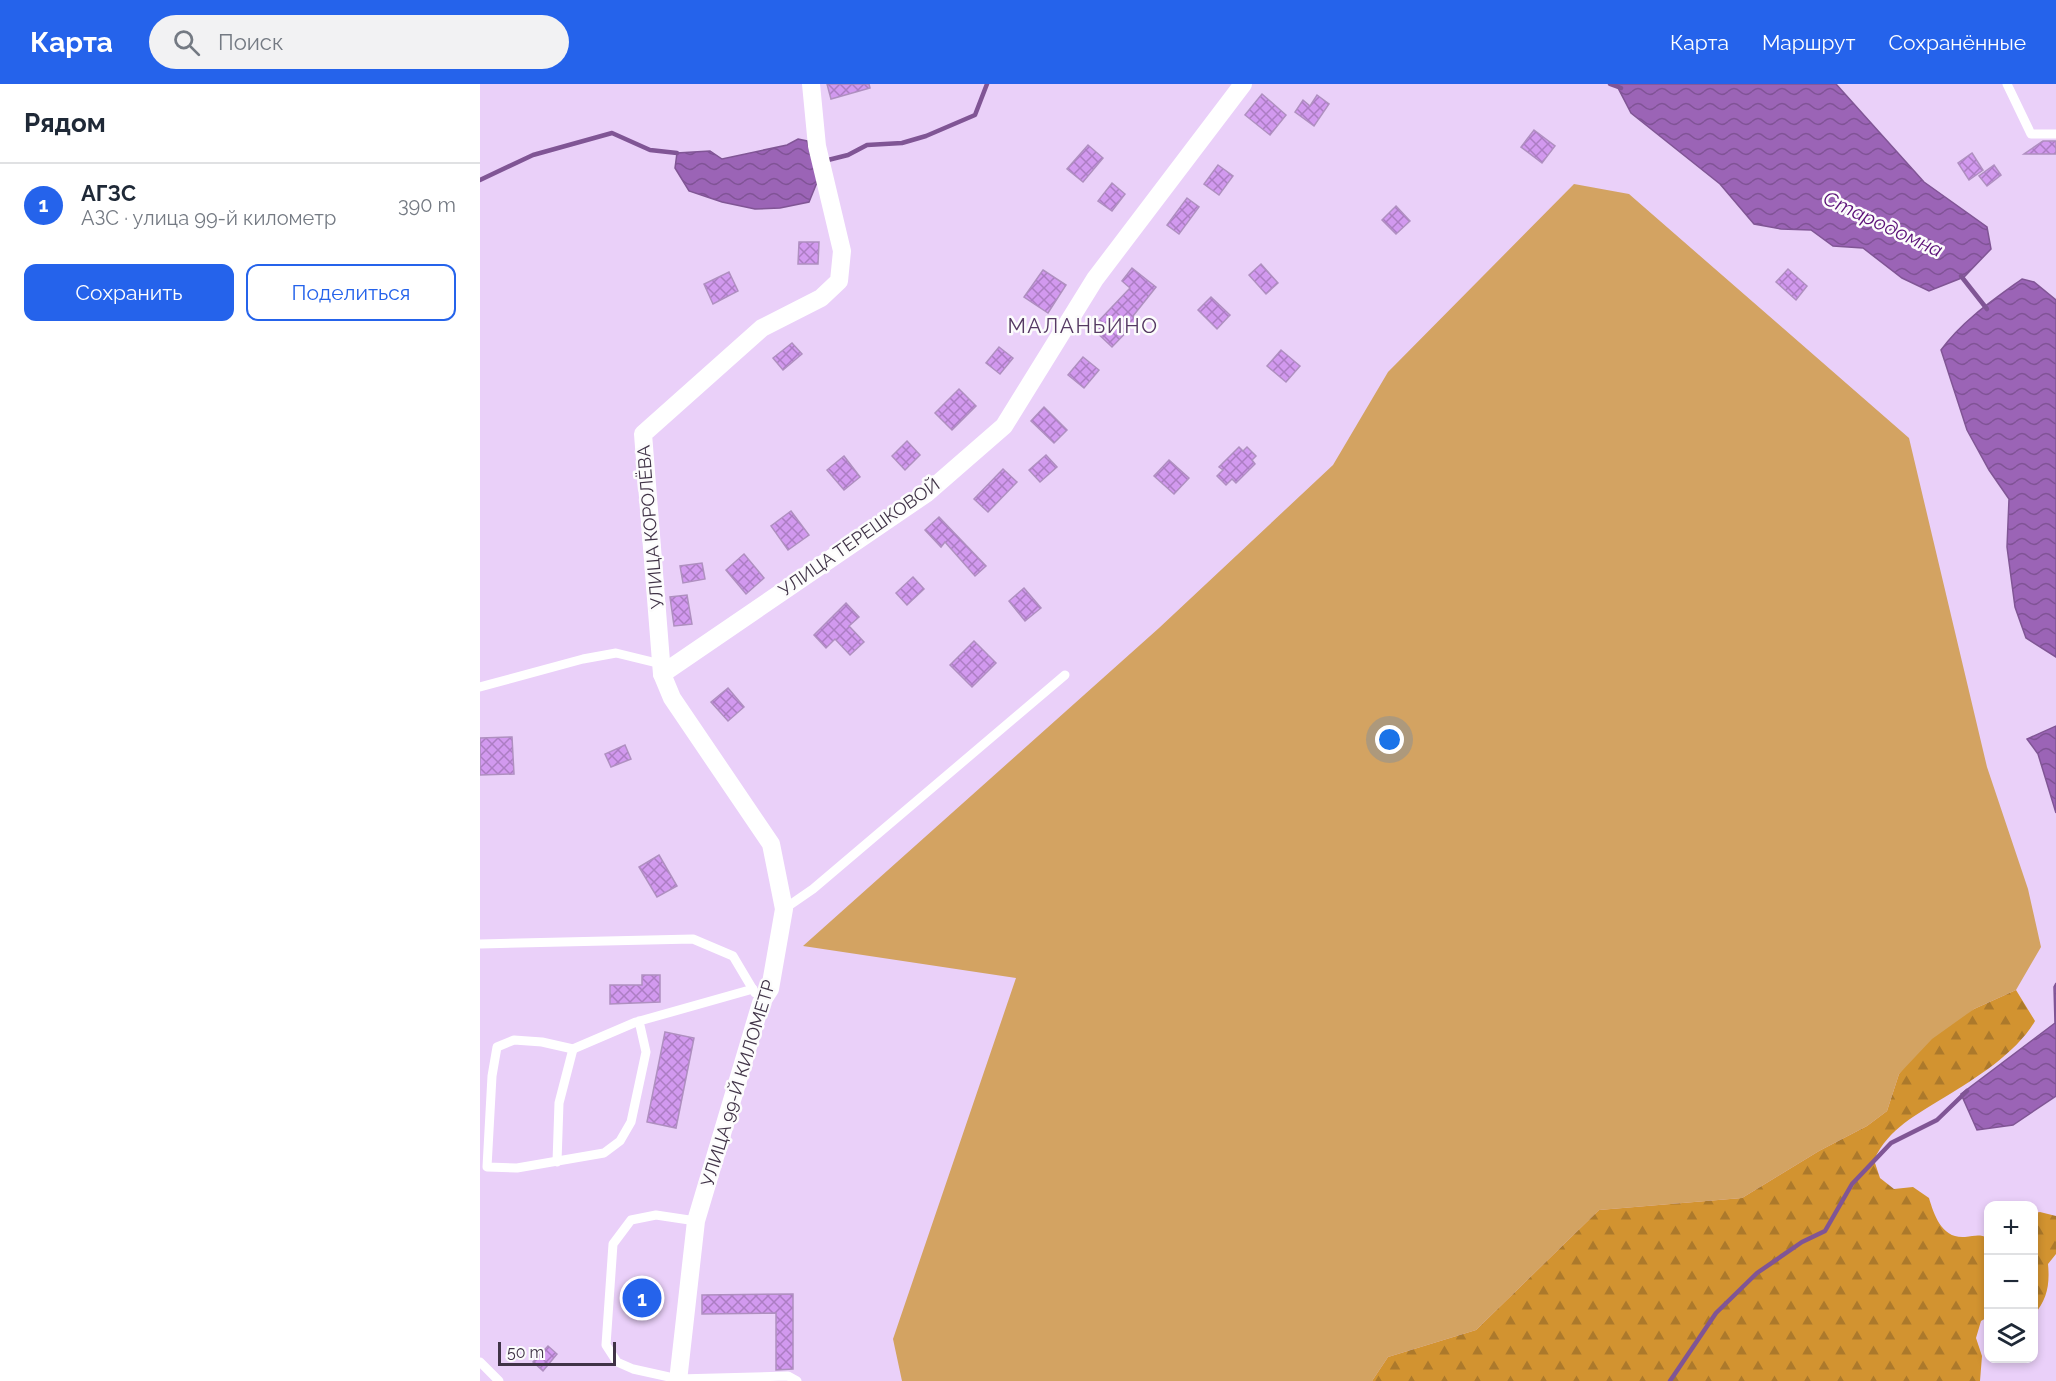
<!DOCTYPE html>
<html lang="ru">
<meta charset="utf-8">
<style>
body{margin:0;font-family:Raleway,sans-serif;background:#f2f2f3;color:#1f2937}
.controls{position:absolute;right:18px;bottom:18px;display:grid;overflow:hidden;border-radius:12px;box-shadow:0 3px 9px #0003}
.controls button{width:54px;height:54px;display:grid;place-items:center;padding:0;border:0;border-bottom:2px solid #e0e1e3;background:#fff;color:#1f2937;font:30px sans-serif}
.scale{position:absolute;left:18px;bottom:15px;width:118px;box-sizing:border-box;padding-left:6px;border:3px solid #403347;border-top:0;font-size:16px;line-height:21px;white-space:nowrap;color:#403347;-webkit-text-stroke:4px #fcfcfc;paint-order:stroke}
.you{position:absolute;left:910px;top:656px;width:21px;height:21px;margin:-15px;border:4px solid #fff;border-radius:50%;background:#1a73e8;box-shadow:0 0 0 9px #1a73e833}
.badge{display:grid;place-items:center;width:39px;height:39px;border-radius:50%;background:#2563eb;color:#fff;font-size:20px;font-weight:700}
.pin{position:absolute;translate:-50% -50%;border:3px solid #fff;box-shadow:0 2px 6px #0006}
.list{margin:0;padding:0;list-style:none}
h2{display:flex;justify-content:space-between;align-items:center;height:78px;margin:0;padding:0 24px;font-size:26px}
h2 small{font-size:20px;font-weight:400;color:#747a83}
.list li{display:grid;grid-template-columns:39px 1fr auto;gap:18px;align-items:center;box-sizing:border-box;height:84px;padding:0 24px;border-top:2px solid #e0e1e3}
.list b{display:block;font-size:22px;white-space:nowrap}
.list p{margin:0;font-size:20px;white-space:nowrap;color:#747a83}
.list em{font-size:20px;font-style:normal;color:#747a83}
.actions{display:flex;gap:12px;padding:18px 24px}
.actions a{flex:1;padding:14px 0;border:2px solid #2563eb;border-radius:12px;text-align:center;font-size:21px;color:#2563eb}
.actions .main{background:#2563eb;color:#fff}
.icon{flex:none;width:33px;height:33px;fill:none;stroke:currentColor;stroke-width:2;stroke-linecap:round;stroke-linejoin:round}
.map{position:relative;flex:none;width:1576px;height:1297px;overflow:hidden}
header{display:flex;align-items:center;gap:36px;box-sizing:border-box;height:84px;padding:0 30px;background:#2563eb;color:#fff}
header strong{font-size:28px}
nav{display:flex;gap:33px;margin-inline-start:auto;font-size:21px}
.search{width:420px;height:54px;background:#f2f2f3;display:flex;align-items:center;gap:15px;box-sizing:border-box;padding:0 21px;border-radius:33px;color:#747a83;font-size:22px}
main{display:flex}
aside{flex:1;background:#fff}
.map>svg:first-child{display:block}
.green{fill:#d3a362}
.forest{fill:url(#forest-firs)}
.water{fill:url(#water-waves);stroke:#805595;stroke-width:1.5}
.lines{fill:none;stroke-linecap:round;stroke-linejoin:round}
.stream{stroke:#805595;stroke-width:4.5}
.building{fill:url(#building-cross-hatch);stroke:#af8fc0;stroke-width:1.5}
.lane{stroke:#fff;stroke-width:9}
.street{stroke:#fff;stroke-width:18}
.labels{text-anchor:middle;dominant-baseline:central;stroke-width:5;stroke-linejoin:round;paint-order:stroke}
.street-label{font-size:18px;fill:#403347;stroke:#fcfcfc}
.water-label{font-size:20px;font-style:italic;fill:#5b1078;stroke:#fcfcfc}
.quarter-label{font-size:21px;letter-spacing:1.5px;fill:#553963;stroke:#fcfcfc}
</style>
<header>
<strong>Карта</strong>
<div class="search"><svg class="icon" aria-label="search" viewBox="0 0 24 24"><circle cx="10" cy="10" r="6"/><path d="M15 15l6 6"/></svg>Поиск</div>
<nav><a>Карта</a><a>Маршрут</a><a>Сохранённые</a></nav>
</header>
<main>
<aside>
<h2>Рядом<small></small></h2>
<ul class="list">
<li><span class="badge">1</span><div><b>АГЗС</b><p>АЗС · улица 99-й километр</p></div><em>390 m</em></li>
</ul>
<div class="actions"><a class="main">Сохранить</a><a>Поделиться</a></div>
</aside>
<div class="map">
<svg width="1576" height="1297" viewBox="0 0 1576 1297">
<defs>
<pattern id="forest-firs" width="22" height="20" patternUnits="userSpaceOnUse" patternTransform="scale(1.5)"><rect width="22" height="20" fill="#d29330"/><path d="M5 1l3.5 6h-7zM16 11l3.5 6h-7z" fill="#ac792b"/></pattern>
<pattern id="water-waves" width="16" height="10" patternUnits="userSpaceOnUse" patternTransform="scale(1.5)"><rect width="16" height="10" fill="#9b64b6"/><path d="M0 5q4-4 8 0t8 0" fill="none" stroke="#805396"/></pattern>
<pattern id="building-cross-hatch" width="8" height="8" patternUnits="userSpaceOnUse" patternTransform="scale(1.5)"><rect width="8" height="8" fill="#d299ef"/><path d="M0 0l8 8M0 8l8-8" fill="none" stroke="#ac7dc3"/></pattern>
</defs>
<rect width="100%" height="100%" fill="#ead0f9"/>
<path class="green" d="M1094,100L1149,110L1429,354L1507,683L1548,805L1561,863L1536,906L1494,925L1419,990L1407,1027L1387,1042L1339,1067L1262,1114L1119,1126L996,1246L908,1273L892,1297H422L413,1255L536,894L323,862L679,544L853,381L908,288Z"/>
<g class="forest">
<path d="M1536,906L1555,937C1536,969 1496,994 1465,1013C1436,1031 1409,1044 1394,1076L1400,1094L1414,1105L1433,1103L1449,1114C1454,1131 1462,1155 1485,1153C1495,1152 1499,1150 1508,1154V1233L1501,1237L1496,1254L1502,1272L1500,1297H892L908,1273L996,1246L1119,1126L1262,1114L1339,1067L1387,1042L1407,1027L1419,990L1452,955L1494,925Z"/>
<path d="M1560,1128L1576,1132V1170L1568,1180C1570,1201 1567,1215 1554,1231V1129Z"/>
</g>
<g class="water">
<path d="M1136,0H1356L1444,98L1507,143L1511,165L1484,193L1449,207L1422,194L1383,164L1353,162L1331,146L1301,145L1274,140L1240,100L1151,29Z"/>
<path d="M318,55L327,57L338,96L329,118L300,124L275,125L242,118L209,107L195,84L197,69L230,67L242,75L307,61Z"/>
<path d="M1542,195L1554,198L1576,216V573L1546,554L1535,523L1527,463L1529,415L1509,386L1487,346L1461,266C1482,237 1513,216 1542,195Z"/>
<path d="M1576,642V729L1558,670L1547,655Z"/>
<path d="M1576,899V1012L1533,1041L1497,1046L1481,1010L1575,939L1574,903Z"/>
</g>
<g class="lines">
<g class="stream">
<path d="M1130,0L1141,4"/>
<path d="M344,77L368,71L387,61L422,59L446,52L495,31L507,0"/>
<path d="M0,96L53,71L132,49L170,66L197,69"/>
<path d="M1481,192L1507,225"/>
<path d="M1190,1297L1236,1229L1277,1189L1322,1158L1345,1147L1372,1100L1411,1059L1457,1036L1487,1007"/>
</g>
</g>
<g class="building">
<path d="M347,0H389L390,4L351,15Z"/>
<path d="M782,10L806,31L790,51L765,31Z"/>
<path d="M837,11L849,20L834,42L815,28L823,16L830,22Z"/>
<path d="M1054,46L1075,62L1062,79L1041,63Z"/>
<path d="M1563,57H1576V70H1544Z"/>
<path d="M608,61L623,74L603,98L587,85Z"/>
<path d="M1492,69L1503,86L1489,96L1478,79Z"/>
<path d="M738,81L753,92L739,111L724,100Z"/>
<path d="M1514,81L1521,91L1507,102L1499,92Z"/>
<path d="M632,99L645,110L632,127L618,117Z"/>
<path d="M707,114L719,123L699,150L687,141Z"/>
<path d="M916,122L930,137L916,150L902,136Z"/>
<path d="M319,158H339L338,180H318Z"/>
<path d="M781,180L798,199L786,210L769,191Z"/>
<path d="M652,184L676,203L653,232L657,237L632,263L612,244L650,204L642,197Z"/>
<path d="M1308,185L1327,202L1316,216L1296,198Z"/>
<path d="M563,186L586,201L568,229L544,213Z"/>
<path d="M249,188L258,207L233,220L224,200Z"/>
<path d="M731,213L750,231L737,245L718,226Z"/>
<path d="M312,259L322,270L303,286L293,274Z"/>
<path d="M519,263L533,274L520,290L506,279Z"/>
<path d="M801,266L820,282L806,298L787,282Z"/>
<path d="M603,273L619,286L604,304L588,291Z"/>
<path d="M479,305L496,322L472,346L455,329Z"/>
<path d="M564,323L587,346L574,359L551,337Z"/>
<path d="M427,357L440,371L425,386L412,372Z"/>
<path d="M759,363L763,367L767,363L776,372L772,376L775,380L756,399L752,395L746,401L737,392L743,386L739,383Z"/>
<path d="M566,371L577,383L560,398L549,386Z"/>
<path d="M364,372L380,393L364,406L347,386Z"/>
<path d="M689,376L709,394L694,410L674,392Z"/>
<path d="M523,385L537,398L508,428L494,415Z"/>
<path d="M311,427L329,451L308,466L291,442Z"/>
<path d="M459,433L506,482L495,492L465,458L461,463L445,446Z"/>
<path d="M264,470L284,494L266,510L246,486Z"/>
<path d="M222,479L225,495L203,499L200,482Z"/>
<path d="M433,493L444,505L427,521L416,509Z"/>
<path d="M544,504L561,524L545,537L529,517Z"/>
<path d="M207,511L212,540L194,542L190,513Z"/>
<path d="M366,519L379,533L369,542L384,558L370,571L355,555L346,564L334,551Z"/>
<path d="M494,557L516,579L492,603L470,581Z"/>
<path d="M248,604L264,623L248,637L231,618Z"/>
<path d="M32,653L34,690L0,691V654Z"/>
<path d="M145,661L151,675L131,683L125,670Z"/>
<path d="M179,771L197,802L177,813L159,783Z"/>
<path d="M162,891H180V918L130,920V901H162Z"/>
<path d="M185,948L214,954L196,1044L167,1038Z"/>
<path d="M150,1203L169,1205L168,1223L148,1221Z"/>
<path d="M313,1210V1285L296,1286V1229L222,1230V1211Z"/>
<path d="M68,1262L77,1270L63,1287L53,1278Z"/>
</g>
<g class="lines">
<g class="lane">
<path d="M1527,0L1551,50H1576"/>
<path d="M0,603L103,575L136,569L181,580"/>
<path d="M304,825L333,805L585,591"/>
<path d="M0,860L213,855L253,872L275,909"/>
<path d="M159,937L166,968L151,1038L140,1057L124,1069L37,1084L7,1083L12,992L17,963L34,956L62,958L93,965L156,938L273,905"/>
<path d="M77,1078L79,1019L93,965"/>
<path d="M216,1137L176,1131L151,1136L133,1160L126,1261L137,1278L153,1285L198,1295L308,1292L317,1297"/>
<path d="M0,1278L19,1297"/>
</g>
<g class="street">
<path d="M182,590L447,409L524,342L615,195L763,0"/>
<path d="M198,1297L216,1137L281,919L290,905L304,825L291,760L192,614L182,590L163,350L282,244L341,214L359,197L362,167L337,62L331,0"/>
</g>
</g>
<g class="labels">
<g class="street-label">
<text transform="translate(170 443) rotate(-95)">УЛИЦА КОРОЛЁВА</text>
<text transform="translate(379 453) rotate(-35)">УЛИЦА ТЕРЕШКОВОЙ</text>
<text transform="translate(258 999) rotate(-73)">УЛИЦА 99-Й КИЛОМЕТР</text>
</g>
<g class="water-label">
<text transform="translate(1403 140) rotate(25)">Стародомна</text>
</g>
<g class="quarter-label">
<text x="603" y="241">МАЛАНЬИНО</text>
</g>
</g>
</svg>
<div class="controls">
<button>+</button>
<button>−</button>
<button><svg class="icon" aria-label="layers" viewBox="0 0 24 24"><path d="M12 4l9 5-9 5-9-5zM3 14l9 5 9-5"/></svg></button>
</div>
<div class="scale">50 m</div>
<div class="you"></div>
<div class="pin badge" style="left:162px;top:1214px">1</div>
</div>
</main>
